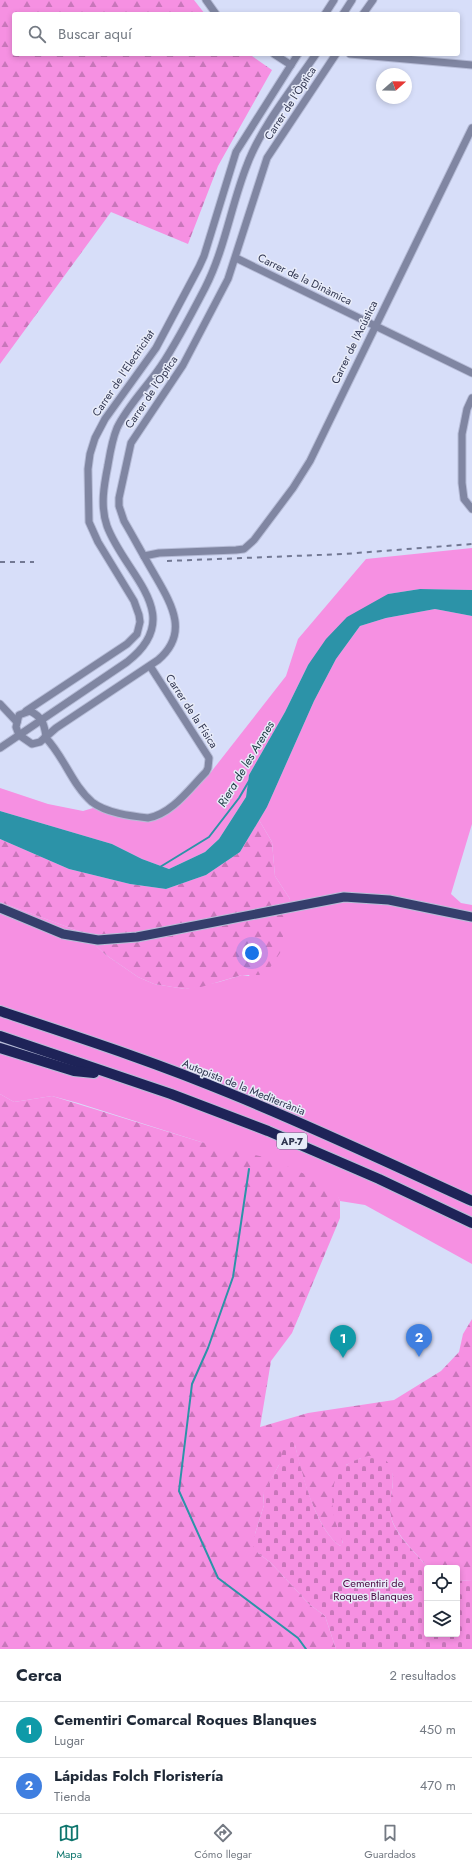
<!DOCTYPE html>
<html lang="es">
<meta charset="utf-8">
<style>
body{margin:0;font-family:Jost,sans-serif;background:#f6f6f7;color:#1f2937}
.controls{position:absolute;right:12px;bottom:12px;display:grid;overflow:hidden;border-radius:4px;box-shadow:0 2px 6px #0003}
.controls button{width:36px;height:36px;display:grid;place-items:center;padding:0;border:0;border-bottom:1px solid #e0e1e3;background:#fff;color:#1f2937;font:20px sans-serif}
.compass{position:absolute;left:376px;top:68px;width:36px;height:36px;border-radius:50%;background:#fff;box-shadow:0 2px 6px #0003;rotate:70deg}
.you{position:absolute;left:252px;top:953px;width:14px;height:14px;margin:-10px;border:3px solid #fff;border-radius:50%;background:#1a73e8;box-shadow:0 0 0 6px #1a73e833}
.badge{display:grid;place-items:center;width:26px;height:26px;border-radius:50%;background:#0f766e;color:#fff;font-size:13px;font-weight:700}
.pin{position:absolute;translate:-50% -33px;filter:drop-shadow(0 1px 2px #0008)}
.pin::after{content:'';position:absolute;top:21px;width:14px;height:12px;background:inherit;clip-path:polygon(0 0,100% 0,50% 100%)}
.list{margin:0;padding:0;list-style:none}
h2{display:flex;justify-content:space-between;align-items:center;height:52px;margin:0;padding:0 16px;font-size:17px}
h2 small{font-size:13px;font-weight:400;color:#747a83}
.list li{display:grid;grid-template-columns:26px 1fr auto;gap:12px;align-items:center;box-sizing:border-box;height:56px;padding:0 16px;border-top:1px solid #e0e1e3}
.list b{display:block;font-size:15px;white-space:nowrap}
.list p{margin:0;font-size:13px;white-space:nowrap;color:#747a83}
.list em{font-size:13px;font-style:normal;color:#747a83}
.icon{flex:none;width:22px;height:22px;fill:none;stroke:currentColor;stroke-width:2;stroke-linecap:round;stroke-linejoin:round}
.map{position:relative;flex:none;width:472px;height:1649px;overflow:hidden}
.search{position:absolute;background:#fff;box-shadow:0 2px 6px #0003;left:12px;right:12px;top:12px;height:44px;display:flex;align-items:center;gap:10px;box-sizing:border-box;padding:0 14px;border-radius:4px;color:#747a83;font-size:15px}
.sheet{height:164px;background:#fff}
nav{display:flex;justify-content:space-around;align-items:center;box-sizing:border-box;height:56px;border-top:1px solid #e0e1e3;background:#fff;font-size:11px;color:#747a83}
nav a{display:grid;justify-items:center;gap:2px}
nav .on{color:#0f766e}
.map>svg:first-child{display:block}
.grass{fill:#f690e2}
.forest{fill:url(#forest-firs)}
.cemetery{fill:url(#cemetery-stones)}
.water{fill:#2c93a8}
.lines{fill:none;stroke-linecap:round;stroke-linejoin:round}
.stream{stroke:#2c93a8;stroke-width:2}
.minor-casing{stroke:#b6bcd7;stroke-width:9}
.major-casing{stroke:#b6bcd7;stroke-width:11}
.highway-casing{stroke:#b6bcd7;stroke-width:12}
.minor{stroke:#8086a2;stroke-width:7}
.major{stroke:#353e6c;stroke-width:9}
.highway{stroke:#1e2358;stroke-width:10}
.rail{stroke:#727893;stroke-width:2;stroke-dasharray:5 5;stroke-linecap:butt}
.labels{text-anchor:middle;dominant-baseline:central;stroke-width:3;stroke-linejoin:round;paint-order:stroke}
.shield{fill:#e8ecf9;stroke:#676c83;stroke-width:1}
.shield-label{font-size:10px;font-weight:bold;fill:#303550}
.street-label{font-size:11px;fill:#303550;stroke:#e8ecf9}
.park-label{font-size:11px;fill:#490941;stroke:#e8ecf9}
.water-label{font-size:12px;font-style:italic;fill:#1c3a41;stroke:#e8ecf9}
</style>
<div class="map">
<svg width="472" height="1649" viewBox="0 0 472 1649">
<defs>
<pattern id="forest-firs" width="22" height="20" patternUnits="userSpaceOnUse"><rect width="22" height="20" fill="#f690e2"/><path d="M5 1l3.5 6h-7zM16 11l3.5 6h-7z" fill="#c876ba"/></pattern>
<pattern id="cemetery-stones" width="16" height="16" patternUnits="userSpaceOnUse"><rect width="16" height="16" fill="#f690e2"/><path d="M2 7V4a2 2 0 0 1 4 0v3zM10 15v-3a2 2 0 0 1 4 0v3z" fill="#c876ba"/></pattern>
</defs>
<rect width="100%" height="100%" fill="#d7def9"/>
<g class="grass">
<path d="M472,548V590L420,589L388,594L308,665L285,712L249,775L246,797L219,839L205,852L169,869L142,859L112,844L0,811V788L48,804L83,811L93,808L150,822L177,806L211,772L286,676L298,639L366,559Z"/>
<path d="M435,609L472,616V824L451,894L461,903L472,905V1264L365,1205L340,1201L336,1193L201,1142L78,1103L52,1096L14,1102L0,1094V902L81,932L106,955L138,977L154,984L185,989L219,982L242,975L249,976L290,899L275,876L272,842L259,820L267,807L314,701L336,659L360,626L386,618Z"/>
</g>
<g class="forest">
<path d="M0,0H194L205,14H14V54H249L272,70L218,166L188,244L111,212L0,364Z"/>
<path d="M259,820L272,842L275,876L290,899L280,953L269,969L259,975H242L201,987L185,989L154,984L138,977L106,955L81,932L0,902V839L69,869L130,884L166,889L206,875L240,852Z"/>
<path d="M0,1094L14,1102L52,1096L201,1142L268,1158L323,1182L337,1193L340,1201V1218L292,1333L271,1361L260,1427L308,1413L394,1400L441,1371L459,1352L463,1334L472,1319V1580L457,1581V1568H428C415,1551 393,1534 390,1512C388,1495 399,1480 388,1464L361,1458L346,1465L342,1539L343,1544L340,1546C316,1529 301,1473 295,1445L279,1465L263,1494L264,1505L255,1534L258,1553L271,1563L309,1604L325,1616L336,1649H0Z"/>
</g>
<path class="cemetery" d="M285,1441H292L295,1445C302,1473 315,1528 340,1546L343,1543C341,1536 337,1528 335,1520C329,1498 331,1469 356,1460C363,1457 372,1454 380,1457C402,1466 389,1494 390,1510C391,1533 415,1551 428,1568L427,1634H457V1581L472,1580V1649H336L325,1616L309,1604L271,1563L258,1553L253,1546L255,1534L264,1505L263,1493L279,1465Z"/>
<path class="water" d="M420,589L472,590V616L435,609L386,618L360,626L336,659L314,701L267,807L240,852L206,875L166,889L130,884L69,869L0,839V811L112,844L142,859L169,869L205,852L219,839L246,797L249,775L285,712L308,665L326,639L347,617L388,594Z"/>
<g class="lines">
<g class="stream">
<path d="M160,867L209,837L239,798L249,781"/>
<path d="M249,1169L233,1277L208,1348L192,1384L179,1491L218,1578L298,1638L306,1649"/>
</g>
<g class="minor-casing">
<g id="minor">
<path d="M206,0L216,14"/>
<path d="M325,14L334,0"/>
<path d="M343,14L352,0"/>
<path d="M363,14L373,0"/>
<path d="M274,54L291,65"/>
<path d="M350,54L472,65"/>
<path d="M236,258L472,373"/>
<path d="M472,398L467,409L462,434V483L464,499L472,509"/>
<path d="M144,556L159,553L236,550L244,549L254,540L293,488L310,461L472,128"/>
<path d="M0,704L17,722"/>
<path d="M26,711L127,644L137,634L140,622L139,615L134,601L98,542L89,522L88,469L90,454L95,438L105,419L156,348L199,267L204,256L236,152L298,54"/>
<path d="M46,736C44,723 42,717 30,711L19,715L16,727L19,735L32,744L40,742L56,728L158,660C191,632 170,602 153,572C143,555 134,538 124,521L119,506V498L131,443L183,365L228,279L267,158L336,54"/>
<path d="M45,737C64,756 72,785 92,802C106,813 131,816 148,818C172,814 190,788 206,772L208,768L209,758L150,666"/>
<path d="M0,748L127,662C188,615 125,575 107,526C100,506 104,485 108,465C110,453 112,440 117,428C128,405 147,387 161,366C177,342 191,315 205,288C225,249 231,205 247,165C261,127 293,88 316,54"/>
</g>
</g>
<g class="major-casing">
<path id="major" d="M0,908L63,934L98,940L137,937L344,897L389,900L472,917"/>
</g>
<g class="highway-casing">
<g id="highway">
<path d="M0,1011C78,1037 158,1063 234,1095C315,1128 393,1165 472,1201"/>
<path d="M0,1036L171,1094L268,1131L379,1179L472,1223"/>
<path d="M0,1048L74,1071L94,1073"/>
</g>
</g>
<use href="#minor" class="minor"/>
<use href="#major" class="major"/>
<use href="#highway" class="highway"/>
<g class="rail">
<path d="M167,561L344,554L472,544"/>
<path d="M0,562H34"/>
</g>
</g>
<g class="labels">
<rect class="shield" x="277" y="1133" width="30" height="16" rx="3"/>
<g class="shield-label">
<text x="292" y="1141">AP-7</text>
</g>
<g class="street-label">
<text transform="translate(290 103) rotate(-57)">Carrer de l'Òptica</text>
<text transform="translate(305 279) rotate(26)">Carrer de la Dinàmica</text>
<text transform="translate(354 342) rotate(-64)">Carrer de l'Acústica</text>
<text transform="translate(123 373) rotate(-56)">Carrer de l'Electricitat</text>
<text transform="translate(151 392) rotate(-56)">Carrer de l'Òptica</text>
<text transform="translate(192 711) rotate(57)">Carrer de la Física</text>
<text transform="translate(244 1087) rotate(22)">Autopista de la Mediterrània</text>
</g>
<g class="park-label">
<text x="373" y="1583">Cementiri de<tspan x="373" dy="13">Roques Blanques</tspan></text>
</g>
<g class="water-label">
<text transform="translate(246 764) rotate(-59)">Riera de les Arenes</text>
</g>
</g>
</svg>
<div class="controls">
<button><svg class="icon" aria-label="locate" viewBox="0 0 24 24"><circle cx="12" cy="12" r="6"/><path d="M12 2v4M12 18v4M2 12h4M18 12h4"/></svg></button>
<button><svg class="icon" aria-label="layers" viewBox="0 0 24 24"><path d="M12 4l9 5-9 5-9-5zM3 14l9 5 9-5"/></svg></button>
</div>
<svg class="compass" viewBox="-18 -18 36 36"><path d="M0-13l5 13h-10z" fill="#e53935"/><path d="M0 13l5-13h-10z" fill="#747a83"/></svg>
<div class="you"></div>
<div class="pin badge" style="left:343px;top:1358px;background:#0f9aa8">1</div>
<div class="pin badge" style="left:419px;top:1357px;background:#3f7fe0">2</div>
<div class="search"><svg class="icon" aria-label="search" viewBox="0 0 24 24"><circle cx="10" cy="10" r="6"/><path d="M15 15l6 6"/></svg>Buscar aquí</div>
</div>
<section class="sheet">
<h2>Cerca<small>2 resultados</small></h2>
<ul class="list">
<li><span class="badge" style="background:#0f9aa8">1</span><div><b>Cementiri Comarcal Roques Blanques</b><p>Lugar</p></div><em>450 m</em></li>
<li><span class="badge" style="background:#3f7fe0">2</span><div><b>Lápidas Folch Floristería</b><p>Tienda</p></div><em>470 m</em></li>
</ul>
</section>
<nav>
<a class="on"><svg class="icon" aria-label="map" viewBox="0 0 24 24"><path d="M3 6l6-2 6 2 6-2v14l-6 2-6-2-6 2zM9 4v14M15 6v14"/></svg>Mapa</a>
<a><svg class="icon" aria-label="directions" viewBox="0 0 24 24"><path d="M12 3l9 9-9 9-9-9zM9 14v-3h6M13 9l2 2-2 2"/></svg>Cómo llegar</a>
<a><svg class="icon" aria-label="saved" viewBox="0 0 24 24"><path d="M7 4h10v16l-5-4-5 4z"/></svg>Guardados</a>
</nav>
